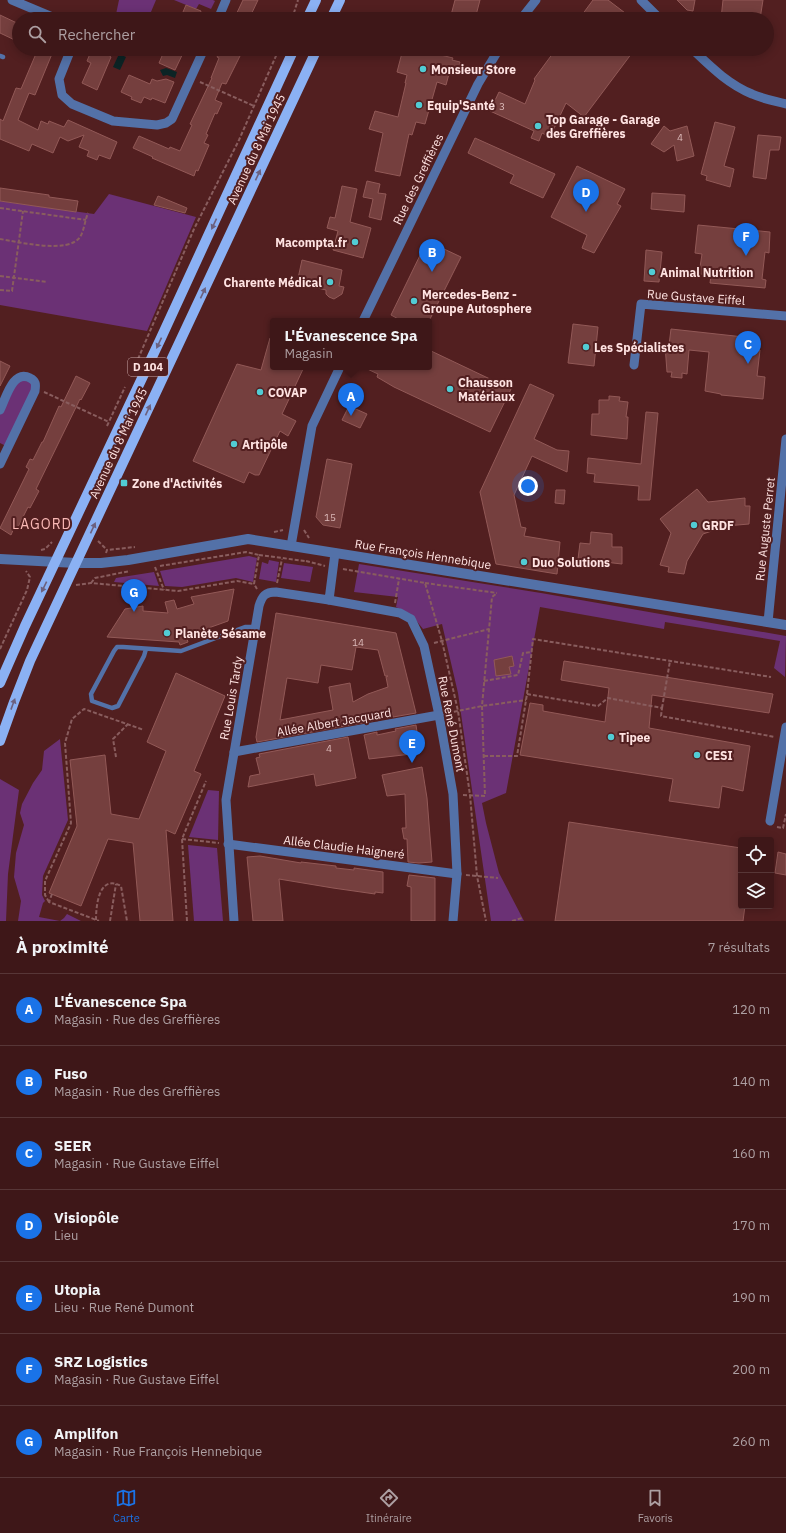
<!DOCTYPE html>
<html lang="fr">
<meta charset="utf-8">
<style>
body{margin:0;font-family:"IBM Plex Sans",sans-serif;background:#452021;color:#f1f3f6}
.controls{position:absolute;right:12px;bottom:12px;display:grid;overflow:hidden;border-radius:4px;box-shadow:0 2px 10px #0003}
.controls button{width:36px;height:36px;display:grid;place-items:center;padding:0;border:0;border-bottom:1px solid #573637;background:#3e1718;color:#f1f3f6;font:20px sans-serif}
.you{position:absolute;left:528px;top:486px;width:14px;height:14px;margin:-10px;border:3px solid #fff;border-radius:50%;background:#1a73e8;box-shadow:0 0 0 6px #1a73e833}
.badge{display:grid;place-items:center;width:26px;height:26px;border-radius:50%;background:#1a73e8;color:#fff;font-size:13px;font-weight:700}
.pin{position:absolute;translate:-50% -33px;filter:drop-shadow(0 1px 2px #0008)}
.pin::after{content:'';position:absolute;top:21px;width:14px;height:12px;background:inherit;clip-path:polygon(0 0,100% 0,50% 100%)}
.popup{position:absolute;left:270px;top:318px;width:162px;height:52px;box-sizing:border-box;display:grid;place-content:center;border-radius:4px;background:#3e1718;filter:drop-shadow(0 1px 3px #0005);font-size:13px;white-space:nowrap;color:#ad9fa2}
.popup b{font-size:15px;color:#f1f3f6}
.popup::after{content:'';position:absolute;left:50%;top:100%;margin-left:-8px;border:8px solid transparent;border-top-color:#3e1718}
.list{margin:0;padding:0;list-style:none}
h2{display:flex;justify-content:space-between;align-items:center;height:52px;margin:0;padding:0 16px;font-size:17px}
h2 small{font-size:13px;font-weight:400;color:#ad9fa2}
.list li{display:grid;grid-template-columns:26px 1fr auto;gap:12px;align-items:center;box-sizing:border-box;height:72px;padding:0 16px;border-top:1px solid #573637}
.list b{display:block;font-size:15px;white-space:nowrap}
.list p{margin:0;font-size:13px;white-space:nowrap;color:#ad9fa2}
.list em{font-size:13px;font-style:normal;color:#ad9fa2}
.icon{flex:none;width:22px;height:22px;fill:none;stroke:currentColor;stroke-width:2;stroke-linecap:round;stroke-linejoin:round}
.map{position:relative;flex:none;width:786px;height:921px;overflow:hidden}
.search{position:absolute;background:#3e1718;box-shadow:0 2px 10px #0003;left:12px;right:12px;top:12px;height:44px;display:flex;align-items:center;gap:10px;box-sizing:border-box;padding:0 14px;border-radius:22px;color:#ad9fa2;font-size:15px}
.sheet{height:556px;background:#3e1718}
nav{display:flex;justify-content:space-around;align-items:center;box-sizing:border-box;height:56px;border-top:1px solid #573637;background:#3e1718;font-size:11px;color:#ad9fa2}
nav a{display:grid;justify-items:center;gap:2px}
nav .on{color:#1a73e8}
.map>svg:first-child{display:block}
.green{fill:#6b3175}
.water{fill:#0c2425}
.building{fill:#753f3e;stroke:#925957;fill-rule:evenodd}
.lines{fill:none;stroke-linecap:round;stroke-linejoin:round}
.path{stroke:#895d5e;stroke-width:2;stroke-dasharray:4 2;stroke-linecap:butt}
.service{stroke:#5371a8;stroke-width:4.5}
.minor{stroke:#5371a8;stroke-width:9}
.tertiary{stroke:#5371a8;stroke-width:10}
.primary{stroke:#8bb1f4;stroke-width:10}
.oneway{fill:#6c617f}
.poi-dot{fill:#51ccd4;stroke:#521f20;stroke-width:1.5}
.labels{text-anchor:middle;dominant-baseline:central;stroke-width:4;stroke-linejoin:round;paint-order:stroke}
.number-label{font-size:10px;fill:#dcbab9}
.shield{fill:#521f20;stroke:#cba8a8;stroke-width:1}
.shield-label{font-size:11px;font-weight:bold;fill:#ffe3e2}
.poi-label{font-size:12px;font-weight:bold;fill:#ffe3e2;stroke:#521f20;text-anchor:start}
.street-label{font-size:12px;fill:#ffe3e2;stroke:#521f20}
.quarter-label{font-size:14px;letter-spacing:1px;fill:#f9b8b5;stroke:#521f20}
</style>
<div class="map">
<svg width="786" height="921" viewBox="0 0 786 921">
<rect width="100%" height="100%" fill="#521f20"/>
<g class="green">
<path d="M119,0H156L148,19H115Z"/>
<path d="M174,0H213L215,1L211,9L199,4L196,9Z"/>
<path d="M109,194L196,217L147,331L0,305V201L94,214Z"/>
<path d="M15,379L36,383L8,447L0,443V410Z"/>
<path d="M249,556L257,558L253,582L236,578L182,587L165,586L160,571Z"/>
<path d="M269,560L279,562L276,582L259,579L262,562L268,564Z"/>
<path d="M284,563L313,567L310,582L281,578Z"/>
<path d="M359,564L541,593L786,636L785,677L774,668L780,641L665,622L664,629L540,607L506,793L482,803L486,823L499,873L524,921H491L458,693L442,624L423,629L411,614L396,607L398,597L354,592Z"/>
<path d="M154,572L159,586L114,582L116,578Z"/>
<path d="M60,739L68,820L43,876L42,895L45,901L43,903L39,917L60,921L64,918L67,914L81,921H18L21,901L14,877L16,853L24,825L20,813L22,804L33,783L42,770L44,751Z"/>
<path d="M0,779L19,790L8,874L6,921H0Z"/>
<path d="M208,790L219,791L218,840L189,837Z"/>
<path d="M188,845L217,848L223,921H194Z"/>
</g>
<g class="water">
<path d="M119,54L126,57L120,70L113,67Z"/>
<path d="M166,68L177,72L175,78L167,75L163,76L160,70Z"/>
</g>
<g class="building">
<path d="M243,0H258L249,19H234Z"/>
<path d="M455,0H480L475,19H450Z"/>
<path d="M593,0H608L633,19H579Z"/>
<path d="M677,0H695L693,11L687,10Z"/>
<path d="M723,0H763L760,19H721Z"/>
<path d="M186,5L201,11L198,19H180Z"/>
<path d="M0,15L19,24V42L0,33Z"/>
<path d="M38,49H54L35,95L29,93L18,120L38,130L41,121L48,124L49,121L64,127L68,120L117,142L110,159L99,155L97,160L87,156L89,151L79,147L84,135L68,141L60,137L53,153L32,144L29,151L0,139V119L3,121L16,88L21,89Z"/>
<path d="M92,49H113L110,57H111L97,90L82,83L91,63L87,61Z"/>
<path d="M165,49H185L175,70L159,63Z"/>
<path d="M221,49H236L235,51L241,54L226,84L222,83L215,100L222,103L217,114L215,113L206,134L208,135L204,143L209,145L198,171L196,170L194,176L152,158L153,157L133,148L139,136L169,149L170,147L180,151L192,125L190,124L212,78H211L219,58L217,57Z"/>
<path d="M403,49H416L453,58L452,60L460,62L458,72L450,70L446,85L437,82L425,124L416,122L412,135L409,134L400,176L375,171L383,133L369,129L375,111L398,117L406,83H405L407,75L397,72Z"/>
<path d="M556,49H635L584,117L566,103L550,137L542,133L539,141L531,138L534,131L490,111L499,92L525,104L535,80L534,79Z"/>
<path d="M129,75L150,84L152,79L157,81L166,79L174,82L165,103L152,98L151,100L144,97L141,103L131,99L132,97L121,92Z"/>
<path d="M715,122L735,127L724,166L734,169L730,187L706,180L707,176L701,174Z"/>
<path d="M664,126L670,131L687,126L694,156L677,161L674,145L664,152L651,144Z"/>
<path d="M758,135L781,137L779,150H770L766,179L753,177Z"/>
<path d="M475,138L555,174L543,198L510,183L514,175L468,153Z"/>
<path d="M577,166L625,189L617,204L621,206L594,253L582,248L587,235L551,217Z"/>
<path d="M367,181L380,184L378,193L386,194L381,220L369,217L373,199L363,197Z"/>
<path d="M342,186L357,189L350,222L371,228L363,258L333,250L338,231L327,228L330,217L335,218Z"/>
<path d="M0,188L49,195V197L78,201L76,212L0,201Z"/>
<path d="M652,193L685,195L684,212L651,209Z"/>
<path d="M158,196L187,208L185,213L154,205Z"/>
<path d="M698,225L770,232L769,253L765,252L762,279L766,280L765,288L710,283L711,275L699,274L702,254L695,253Z"/>
<path d="M427,241L461,257L429,321H402L391,315Z"/>
<path d="M646,250L662,252L659,282L644,281Z"/>
<path d="M302,260L342,270L339,286L344,287L342,294L334,299L329,297L326,294V290L297,283Z"/>
<path d="M573,324L598,327L594,366L568,363Z"/>
<path d="M671,329L753,338L752,350H760L757,376L765,377L763,399L721,395V394L705,391L709,352L689,350L687,374L682,373V378L671,377L672,372H667L665,345H669Z"/>
<path d="M270,338H273V367H304L282,414L296,421L288,436L280,431L259,475H255L249,472L244,483L193,461L237,364L261,370Z"/>
<path d="M429,350L511,389L490,432L394,387L377,377L378,374L363,367H429Z"/>
<path d="M0,361L10,366L0,386Z"/>
<path d="M76,376L90,383L81,400L80,399L36,489L39,491L30,508L28,507L17,529L14,528L11,535L0,528L29,469L26,467L30,459L33,460L42,442H43L59,406L61,407Z"/>
<path d="M530,384L554,395L534,439L557,450L569,451L567,472L532,456L514,495L521,527L526,528L524,536L560,542L557,574L496,564L480,492Z"/>
<path d="M609,396L620,397L619,401L628,402L626,417H628L627,439L591,435L592,414H599V400H609Z"/>
<path d="M349,406L367,414L360,428L342,420Z"/>
<path d="M646,412L658,413L650,500H638L639,486L594,482L595,474L587,473L588,458L641,464Z"/>
<path d="M327,459L352,464L340,528L323,525L316,517Z"/>
<path d="M697,489L708,502L745,498V506H750L749,524L726,526L703,534L687,561L684,574L668,572L669,567L660,565L671,533L660,519Z"/>
<path d="M556,490H565L564,504L555,503Z"/>
<path d="M591,532L612,534V547H622V564L578,559L580,543L590,544Z"/>
<path d="M234,589L228,621L186,636L188,642L180,645L179,642L107,637L125,609L143,606V611L168,613L165,602L174,600L177,609L194,604L191,597Z"/>
<path d="M276,613L396,633L416,713L393,717L392,712L372,719L373,721L257,742L256,737ZM356,647L378,650L385,676H388L386,677L388,687L368,694L353,702L350,683L329,687L333,710L280,720L287,678L318,683L321,665L352,670Z"/>
<path d="M512,656L514,666L509,667L511,674L496,676L494,660Z"/>
<path d="M564,661L773,694L769,713L652,695L649,728L750,746L743,791L722,786L719,808L669,801L673,779L520,755L530,703L543,705V711L605,722L609,688L561,680Z"/>
<path d="M176,673L225,696L194,771L201,774L175,834L166,830L173,921H140L133,843L108,839L81,906L49,893L77,826L70,760L105,755L111,814L139,819L166,751L147,742Z"/>
<path d="M416,725L420,753L369,759L364,735L377,732V735L396,731L395,729Z"/>
<path d="M348,737L356,778L316,786L314,774L248,787L250,776L260,774L256,758L260,757L259,754Z"/>
<path d="M422,767L427,798L432,862L419,863L408,862L407,839H404L402,828H406L405,794L387,796L382,775Z"/>
<path d="M569,822L741,848V906H745L743,921H555Z"/>
<path d="M778,852L786,854V875L775,873Z"/>
<path d="M260,856L301,863V862L336,866V868L354,870V868L383,872V893L375,892V894L333,888L279,879L283,921H253L247,857Z"/>
<path d="M409,875L435,878V921H411V887L407,886Z"/>
</g>
<g class="lines">
<g class="path">
<path d="M292,19L298,0"/>
<path d="M200,82L254,106"/>
<path d="M0,208L86,220"/>
<path d="M0,239C18,242 69,254 80,237C84,231 85,220 88,213"/>
<path d="M0,276L47,282"/>
<path d="M0,290L12,291L23,211"/>
<path d="M138,359L194,229L239,140L279,49"/>
<path d="M44,392L109,422"/>
<path d="M107,426L125,387"/>
<path d="M304,530L309,538"/>
<path d="M274,532L283,530"/>
<path d="M98,541L107,550"/>
<path d="M41,550L45,549L52,542"/>
<path d="M106,553L107,550L135,547"/>
<path d="M259,555L305,561"/>
<path d="M306,561L325,566"/>
<path d="M160,566L246,552L259,555L254,584L257,589"/>
<path d="M155,567L164,590"/>
<path d="M343,569L425,583L442,641L458,711L470,795L477,876L486,921"/>
<path d="M91,583L95,578L130,571"/>
<path d="M277,583L282,559"/>
<path d="M425,583L497,593"/>
<path d="M76,585L91,583L178,591L237,581L254,584"/>
<path d="M395,603L399,579"/>
<path d="M434,643L489,629"/>
<path d="M0,649L27,590L30,577L26,571"/>
<path d="M484,681L518,675L523,653L532,652"/>
<path d="M527,694L598,706L608,698L662,708L661,716L775,737"/>
<path d="M662,708L670,661"/>
<path d="M448,713L482,706L526,700"/>
<path d="M484,756H517L527,694L533,639L771,677"/>
<path d="M116,757L113,739L128,724"/>
<path d="M463,795L485,796L482,706L492,597L497,593"/>
<path d="M777,827L783,828L786,814"/>
<path d="M182,839L219,843"/>
<path d="M466,875L498,878"/>
<path d="M52,894L49,902L99,921"/>
<path d="M49,902L45,895V881L71,823L65,743L72,719L84,709L144,730"/>
<path d="M96,920C96,905 99,874 121,886L127,921"/>
<path d="M110,921L116,884"/>
<path d="M187,921L182,839L206,781"/>
<path d="M512,921L522,918"/>
</g>
<g class="service">
<path d="M0,56L3,57"/>
<path d="M146,649L144,656L118,706L112,708L92,701L91,694L114,651L117,647H123L181,651L245,627H255"/>
</g>
<g class="minor">
<path d="M12,0L57,19"/>
<path d="M641,0L660,19"/>
<path d="M218,19L226,0"/>
<path d="M521,19L536,0"/>
<path d="M71,49L59,79L62,95L72,104L113,121L157,125L166,123L172,119L204,49"/>
<path d="M692,49C711,67 728,84 752,94C763,99 775,101 786,104"/>
<path d="M363,321L478,84L499,49"/>
<path d="M634,365L641,304L786,316"/>
<path d="M0,410C6,398 13,369 30,378C36,381 36,384 35,391L0,464"/>
<path d="M291,546L312,426L340,367"/>
<path d="M329,600L400,613L411,619L424,646L439,715L453,794L457,874L453,921"/>
<path d="M768,622L786,439"/>
<path d="M234,752L439,715"/>
<path d="M770,821L786,727"/>
<path d="M228,844L457,874"/>
<path d="M234,921L226,800L259,606C262,596 265,592 276,592L329,600L335,553"/>
</g>
<path class="tertiary" d="M0,559L76,563H101L128,560L248,539L786,625"/>
<g class="primary">
<path d="M307,19L316,0"/>
<path d="M331,19L340,0"/>
<path d="M0,683L25,626L161,338L294,49"/>
<path d="M0,741L14,702L30,661L317,49"/>
</g>
</g>
<defs><path id="oneway-solid" d="M-6-.8H1V-3.2L6.5 0L1 3.2V.8H-6Z"/></defs>
<g class="oneway">
<use href="#oneway-solid" transform="translate(258 175) rotate(-65)"/>
<use href="#oneway-solid" transform="translate(214 224) rotate(115)"/>
<use href="#oneway-solid" transform="translate(203 293) rotate(-65)"/>
<use href="#oneway-solid" transform="translate(159 343) rotate(115)"/>
<use href="#oneway-solid" transform="translate(148 410) rotate(-65)"/>
<use href="#oneway-solid" transform="translate(93 528) rotate(-65)"/>
<use href="#oneway-solid" transform="translate(44 587) rotate(116)"/>
<use href="#oneway-solid" transform="translate(13 704) rotate(-70)"/>
</g>
<g class="poi-dot">
<circle cx="423" cy="69" r="4"/>
<circle cx="419" cy="105" r="4"/>
<circle cx="538" cy="126" r="4"/>
<circle cx="355" cy="242" r="4"/>
<circle cx="652" cy="272" r="4"/>
<circle cx="330" cy="282" r="4"/>
<circle cx="414" cy="301" r="4"/>
<circle cx="586" cy="347" r="4"/>
<circle cx="450" cy="389" r="4"/>
<circle cx="260" cy="392" r="4"/>
<circle cx="234" cy="444" r="4"/>
<rect x="120" y="479" width="8" height="8" rx="2"/>
<circle cx="694" cy="525" r="4"/>
<circle cx="524" cy="562" r="4"/>
<circle cx="167" cy="633" r="4"/>
<circle cx="611" cy="737" r="4"/>
<circle cx="697" cy="755" r="4"/>
</g>
<g class="labels">
<g class="number-label">
<text x="502" y="106">3</text>
<text x="680" y="137">4</text>
<text x="330" y="517">15</text>
<text x="358" y="642">14</text>
<text x="329" y="748">4</text>
</g>
<rect class="shield" x="128" y="358" width="40" height="18" rx="3"/>
<g class="shield-label">
<text x="148" y="367">D 104</text>
</g>
<g class="poi-label">
<text x="431" y="69">Monsieur Store</text>
<text x="427" y="105">Equip'Santé</text>
<text x="546" y="119">Top Garage - Garage<tspan x="546" dy="14">des Greffières</tspan></text>
<text x="347" y="242" text-anchor="end">Macompta.fr</text>
<text x="660" y="272">Animal Nutrition</text>
<text x="322" y="282" text-anchor="end">Charente Médical</text>
<text x="422" y="294">Mercedes-Benz -<tspan x="422" dy="14">Groupe Autosphere</tspan></text>
<text x="594" y="347">Les Spécialistes</text>
<text x="458" y="382">Chausson<tspan x="458" dy="14">Matériaux</tspan></text>
<text x="268" y="392">COVAP</text>
<text x="242" y="444">Artipôle</text>
<text x="132" y="483">Zone d'Activités</text>
<text x="702" y="525">GRDF</text>
<text x="532" y="562">Duo Solutions</text>
<text x="175" y="633">Planète Sésame</text>
<text x="619" y="737">Tipee</text>
<text x="705" y="755">CESI</text>
</g>
<g class="street-label">
<text transform="translate(256 149) rotate(-65)">Avenue du 8 Mai 1945</text>
<text transform="translate(418 179) rotate(-64)">Rue des Greffières</text>
<text transform="translate(696 297) rotate(4)">Rue Gustave Eiffel</text>
<text transform="translate(118 443) rotate(-65)">Avenue du 8 Mai 1945</text>
<text transform="translate(765 529) rotate(-84)">Rue Auguste Perret</text>
<text transform="translate(423 554) rotate(9)">Rue François Hennebique</text>
<text transform="translate(231 698) rotate(-80)">Rue Louis Tardy</text>
<text transform="translate(334 722) rotate(-10)">Allée Albert Jacquard</text>
<text transform="translate(452 724) rotate(79)">Rue René Dumont</text>
<text transform="translate(344 847) rotate(7)">Allée Claudie Haigneré</text>
</g>
<g class="quarter-label">
<text x="42" y="524">LAGORD</text>
</g>
</g>
</svg>
<div class="controls">
<button><svg class="icon" aria-label="locate" viewBox="0 0 24 24"><circle cx="12" cy="12" r="6"/><path d="M12 2v4M12 18v4M2 12h4M18 12h4"/></svg></button>
<button><svg class="icon" aria-label="layers" viewBox="0 0 24 24"><path d="M12 4l9 5-9 5-9-5zM3 14l9 5 9-5"/></svg></button>
</div>
<div class="you"></div>
<div class="pin badge" style="left:351px;top:416px">A</div>
<div class="popup"><b>L'Évanescence Spa</b>Magasin</div>
<div class="pin badge" style="left:432px;top:272px">B</div>
<div class="pin badge" style="left:748px;top:364px">C</div>
<div class="pin badge" style="left:586px;top:212px">D</div>
<div class="pin badge" style="left:412px;top:763px">E</div>
<div class="pin badge" style="left:746px;top:256px">F</div>
<div class="pin badge" style="left:134px;top:612px">G</div>
<div class="search"><svg class="icon" aria-label="search" viewBox="0 0 24 24"><circle cx="10" cy="10" r="6"/><path d="M15 15l6 6"/></svg>Rechercher</div>
</div>
<section class="sheet">
<h2>À proximité<small>7 résultats</small></h2>
<ul class="list">
<li><span class="badge">A</span><div><b>L'Évanescence Spa</b><p>Magasin · Rue des Greffières</p></div><em>120 m</em></li>
<li><span class="badge">B</span><div><b>Fuso</b><p>Magasin · Rue des Greffières</p></div><em>140 m</em></li>
<li><span class="badge">C</span><div><b>SEER</b><p>Magasin · Rue Gustave Eiffel</p></div><em>160 m</em></li>
<li><span class="badge">D</span><div><b>Visiopôle</b><p>Lieu</p></div><em>170 m</em></li>
<li><span class="badge">E</span><div><b>Utopia</b><p>Lieu · Rue René Dumont</p></div><em>190 m</em></li>
<li><span class="badge">F</span><div><b>SRZ Logistics</b><p>Magasin · Rue Gustave Eiffel</p></div><em>200 m</em></li>
<li><span class="badge">G</span><div><b>Amplifon</b><p>Magasin · Rue François Hennebique</p></div><em>260 m</em></li>
</ul>
</section>
<nav>
<a class="on"><svg class="icon" aria-label="map" viewBox="0 0 24 24"><path d="M3 6l6-2 6 2 6-2v14l-6 2-6-2-6 2zM9 4v14M15 6v14"/></svg>Carte</a>
<a><svg class="icon" aria-label="directions" viewBox="0 0 24 24"><path d="M12 3l9 9-9 9-9-9zM9 14v-3h6M13 9l2 2-2 2"/></svg>Itinéraire</a>
<a><svg class="icon" aria-label="saved" viewBox="0 0 24 24"><path d="M7 4h10v16l-5-4-5 4z"/></svg>Favoris</a>
</nav>
